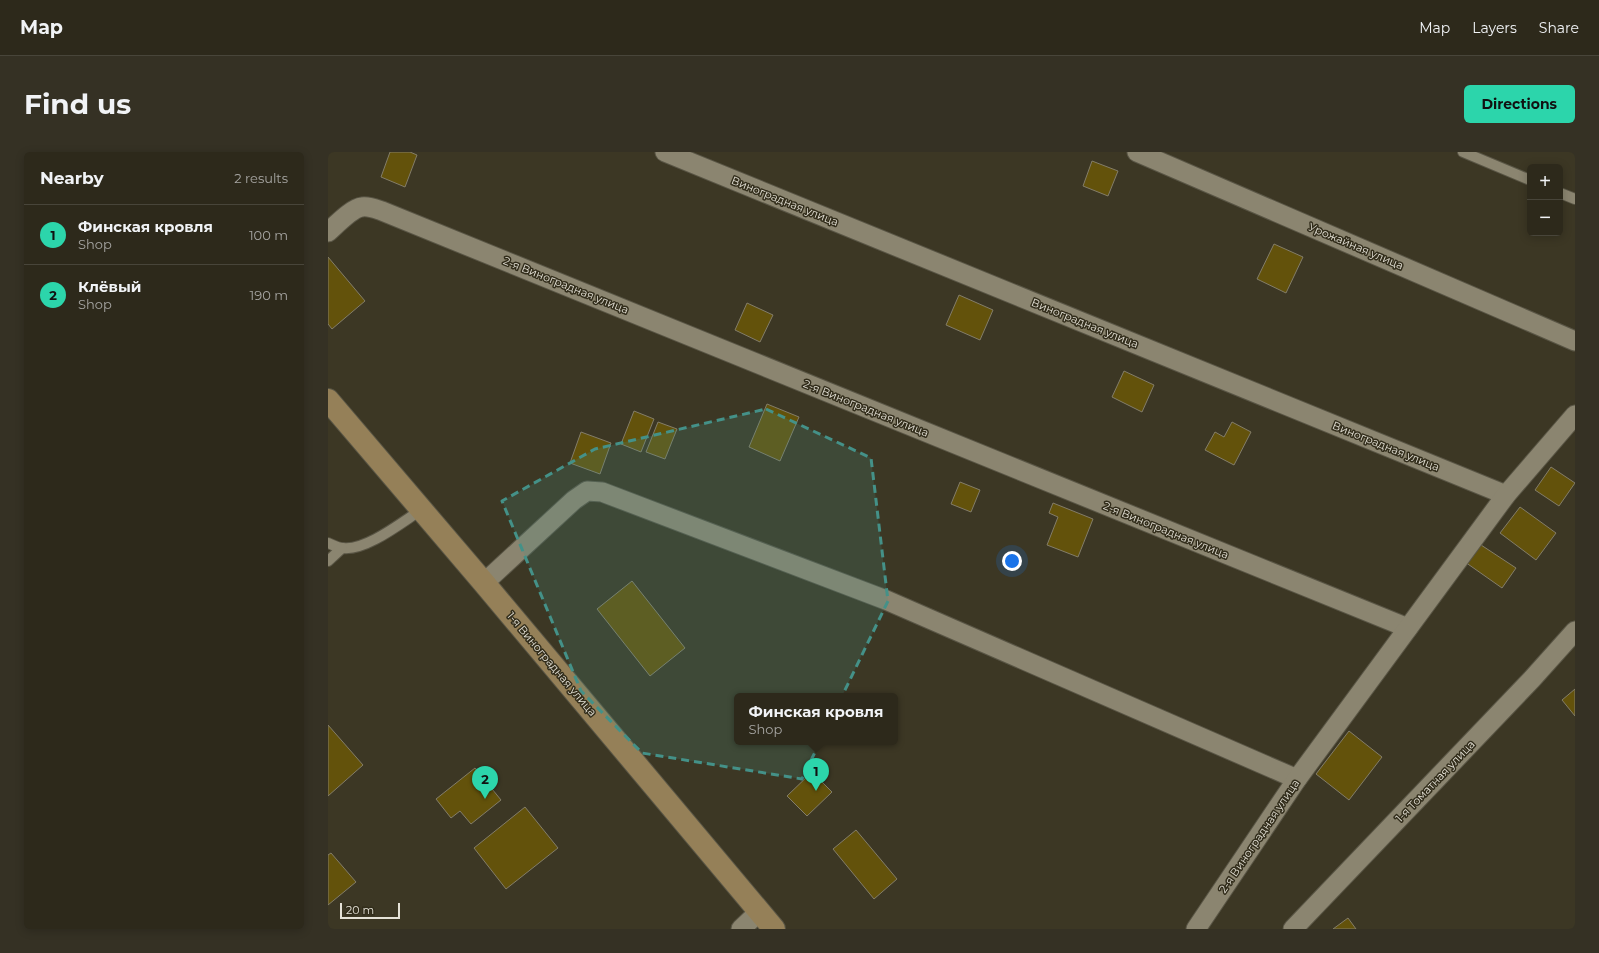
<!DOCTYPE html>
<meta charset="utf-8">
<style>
body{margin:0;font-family:Montserrat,sans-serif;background:#353124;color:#f1f3f6}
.controls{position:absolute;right:12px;top:12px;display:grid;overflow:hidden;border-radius:6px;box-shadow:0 2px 10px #0003}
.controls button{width:36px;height:36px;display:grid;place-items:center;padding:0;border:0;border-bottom:1px solid #48453a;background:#2d291b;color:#f1f3f6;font:20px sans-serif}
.scale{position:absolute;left:12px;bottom:10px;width:60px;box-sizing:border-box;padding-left:4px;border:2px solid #e5e2d7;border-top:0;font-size:11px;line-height:14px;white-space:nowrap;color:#e5e2d7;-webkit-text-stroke:3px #322d1b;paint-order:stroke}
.you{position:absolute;left:684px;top:409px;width:14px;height:14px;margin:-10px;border:3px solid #fff;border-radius:50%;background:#1a73e8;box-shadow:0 0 0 6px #1a73e833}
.badge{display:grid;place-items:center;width:26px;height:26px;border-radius:50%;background:#2cd5ab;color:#111;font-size:13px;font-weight:700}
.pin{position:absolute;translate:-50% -33px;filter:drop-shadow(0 1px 2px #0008)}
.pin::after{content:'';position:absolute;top:21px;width:14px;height:12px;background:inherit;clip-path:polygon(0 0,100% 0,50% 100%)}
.popup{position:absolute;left:406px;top:541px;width:164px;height:52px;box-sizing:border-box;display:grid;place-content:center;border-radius:6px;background:#2d291b;filter:drop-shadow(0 1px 3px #0005);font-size:13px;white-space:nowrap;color:#a7a6a3}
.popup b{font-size:15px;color:#f1f3f6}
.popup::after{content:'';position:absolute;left:50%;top:100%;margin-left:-8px;border:8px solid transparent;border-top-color:#2d291b}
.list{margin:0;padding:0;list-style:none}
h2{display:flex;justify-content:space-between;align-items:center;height:52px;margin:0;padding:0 16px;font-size:17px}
h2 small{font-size:13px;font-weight:400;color:#a7a6a3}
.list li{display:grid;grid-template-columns:26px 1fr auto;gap:12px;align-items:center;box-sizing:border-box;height:60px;padding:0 16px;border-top:1px solid #48453a}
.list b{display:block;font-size:15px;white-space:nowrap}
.list p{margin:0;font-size:13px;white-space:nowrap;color:#a7a6a3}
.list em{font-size:13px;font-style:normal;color:#a7a6a3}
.map{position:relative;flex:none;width:1247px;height:777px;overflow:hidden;border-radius:6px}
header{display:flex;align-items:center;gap:24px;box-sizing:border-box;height:56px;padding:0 20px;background:#2d291b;border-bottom:1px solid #48453a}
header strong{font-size:19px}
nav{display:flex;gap:22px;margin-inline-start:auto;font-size:14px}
.intro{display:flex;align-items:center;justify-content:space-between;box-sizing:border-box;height:96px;padding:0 24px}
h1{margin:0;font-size:28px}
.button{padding:10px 18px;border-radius:6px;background:#2cd5ab;color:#111;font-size:14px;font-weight:700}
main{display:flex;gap:24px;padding:0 24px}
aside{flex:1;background:#2d291b;border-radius:6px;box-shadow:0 2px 10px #0003}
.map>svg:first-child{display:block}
.building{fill:#63520b;stroke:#837d69}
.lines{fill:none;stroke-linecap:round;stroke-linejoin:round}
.lane-casing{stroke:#595545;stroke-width:12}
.street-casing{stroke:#595545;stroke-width:21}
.secondary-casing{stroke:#595545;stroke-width:24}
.lane{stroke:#8b8570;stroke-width:10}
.street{stroke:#8b8570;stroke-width:19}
.secondary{stroke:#958058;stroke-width:22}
.marked{fill:#449188;fill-opacity:0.2;stroke:#449188;stroke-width:3;stroke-dasharray:8 5;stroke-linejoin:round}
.labels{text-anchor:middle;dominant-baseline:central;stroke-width:3;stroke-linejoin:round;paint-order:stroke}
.street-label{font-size:11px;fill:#e5e2d7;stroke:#322d1b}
</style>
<header>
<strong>Map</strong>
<nav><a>Map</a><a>Layers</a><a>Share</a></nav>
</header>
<div class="intro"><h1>Find us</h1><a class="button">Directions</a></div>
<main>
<aside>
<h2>Nearby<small>2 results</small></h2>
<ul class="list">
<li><span class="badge">1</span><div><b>Финская кровля</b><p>Shop</p></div><em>100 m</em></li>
<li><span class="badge">2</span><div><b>Клёвый</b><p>Shop</p></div><em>190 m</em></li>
</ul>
</aside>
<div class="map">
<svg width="1247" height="777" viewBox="0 0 1247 777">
<rect width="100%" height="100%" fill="#3c3724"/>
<g class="building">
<path d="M62,0H82L89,3L77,35L53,25Z"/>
<path d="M764,9L790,19L780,44L755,34Z"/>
<path d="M946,92L975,105L958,141L929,127Z"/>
<path d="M0,105L37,149L4,177L0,172Z"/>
<path d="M631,143L665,158L652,188L618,173Z"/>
<path d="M419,151L445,163L432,190L407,178Z"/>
<path d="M796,219L826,233L814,260L784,245Z"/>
<path d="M439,252L471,265L452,309L421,295Z"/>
<path d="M306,259L326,267L313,300L293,292Z"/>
<path d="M330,270L349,277L337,307L318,300Z"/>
<path d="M904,270L923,280L906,313L877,298L887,280L896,285Z"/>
<path d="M253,280L283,291L272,322L242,311Z"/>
<path d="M1223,315L1247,331L1231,354L1207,338Z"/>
<path d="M632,330L652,338L643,360L623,352Z"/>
<path d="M725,351L765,367L750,405L719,393L730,365L721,361Z"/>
<path d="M1192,355L1228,381L1208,408L1172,381Z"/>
<path d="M1150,391L1188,416L1174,436L1137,410Z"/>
<path d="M304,429L357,496L322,524L269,457Z"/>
<path d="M1247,537V564L1234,548Z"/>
<path d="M0,573L35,613L0,644Z"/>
<path d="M1021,579L1054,605L1021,648L988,622Z"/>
<path d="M147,616L173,648L143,672L132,659L123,666L108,647Z"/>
<path d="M484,620L504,640L479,664L459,644Z"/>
<path d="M197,655L230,696L178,737L146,696Z"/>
<path d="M528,678L569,727L546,747L505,697Z"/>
<path d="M3,701L28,730L0,753V703Z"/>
<path d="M1020,766L1028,777H1005Z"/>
</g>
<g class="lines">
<g class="lane-casing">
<g id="lane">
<path d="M1135,0L1202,28"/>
<path d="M1232,41L1247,47"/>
<path d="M0,391C5,393 10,396 15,396C38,399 74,370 93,358"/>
<path d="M0,409L14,396"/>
</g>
</g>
<g class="street-casing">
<g id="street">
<path d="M337,0L1178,343"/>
<path d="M809,0L1247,189"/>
<path d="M0,80C8,73 24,56 34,55C41,54 48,57 54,59L1080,476"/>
<path d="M156,431L246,348L259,339L274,340L558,448L969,627"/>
<path d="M413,777L431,760"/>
<path d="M868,777L969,627L1178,343L1247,263"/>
<path d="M965,777L1204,527L1247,479"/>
</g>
</g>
<g class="secondary-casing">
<path id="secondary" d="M0,248L156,431L446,777"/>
</g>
<use href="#lane" class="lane"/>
<use href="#street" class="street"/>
<use href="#secondary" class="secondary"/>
</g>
<path class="marked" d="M438,257L543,306L560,449L474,627L314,601L253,539L174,349L267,297Z"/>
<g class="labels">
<g class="street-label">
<text transform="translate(457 49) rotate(22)">Виноградная улица</text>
<text transform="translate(1028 94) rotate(23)">Урожайная улица</text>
<text transform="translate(238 133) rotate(22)">2-я Виноградная улица</text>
<text transform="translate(757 171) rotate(22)">Виноградная улица</text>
<text transform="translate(538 256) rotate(22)">2-я Виноградная улица</text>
<text transform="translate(1058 294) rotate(22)">Виноградная улица</text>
<text transform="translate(838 378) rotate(22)">2-я Виноградная улица</text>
<text transform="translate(224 512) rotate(50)">1-я Виноградная улица</text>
<text transform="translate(1107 629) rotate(-46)">1-я Томатная улица</text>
<text transform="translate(931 684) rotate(-56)">2-я Виноградная улица</text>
</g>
</g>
</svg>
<div class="controls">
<button>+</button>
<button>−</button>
</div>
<div class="scale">20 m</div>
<div class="you"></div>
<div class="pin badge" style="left:488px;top:639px">1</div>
<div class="popup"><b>Финская кровля</b>Shop</div>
<div class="pin badge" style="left:157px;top:647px">2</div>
</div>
</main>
